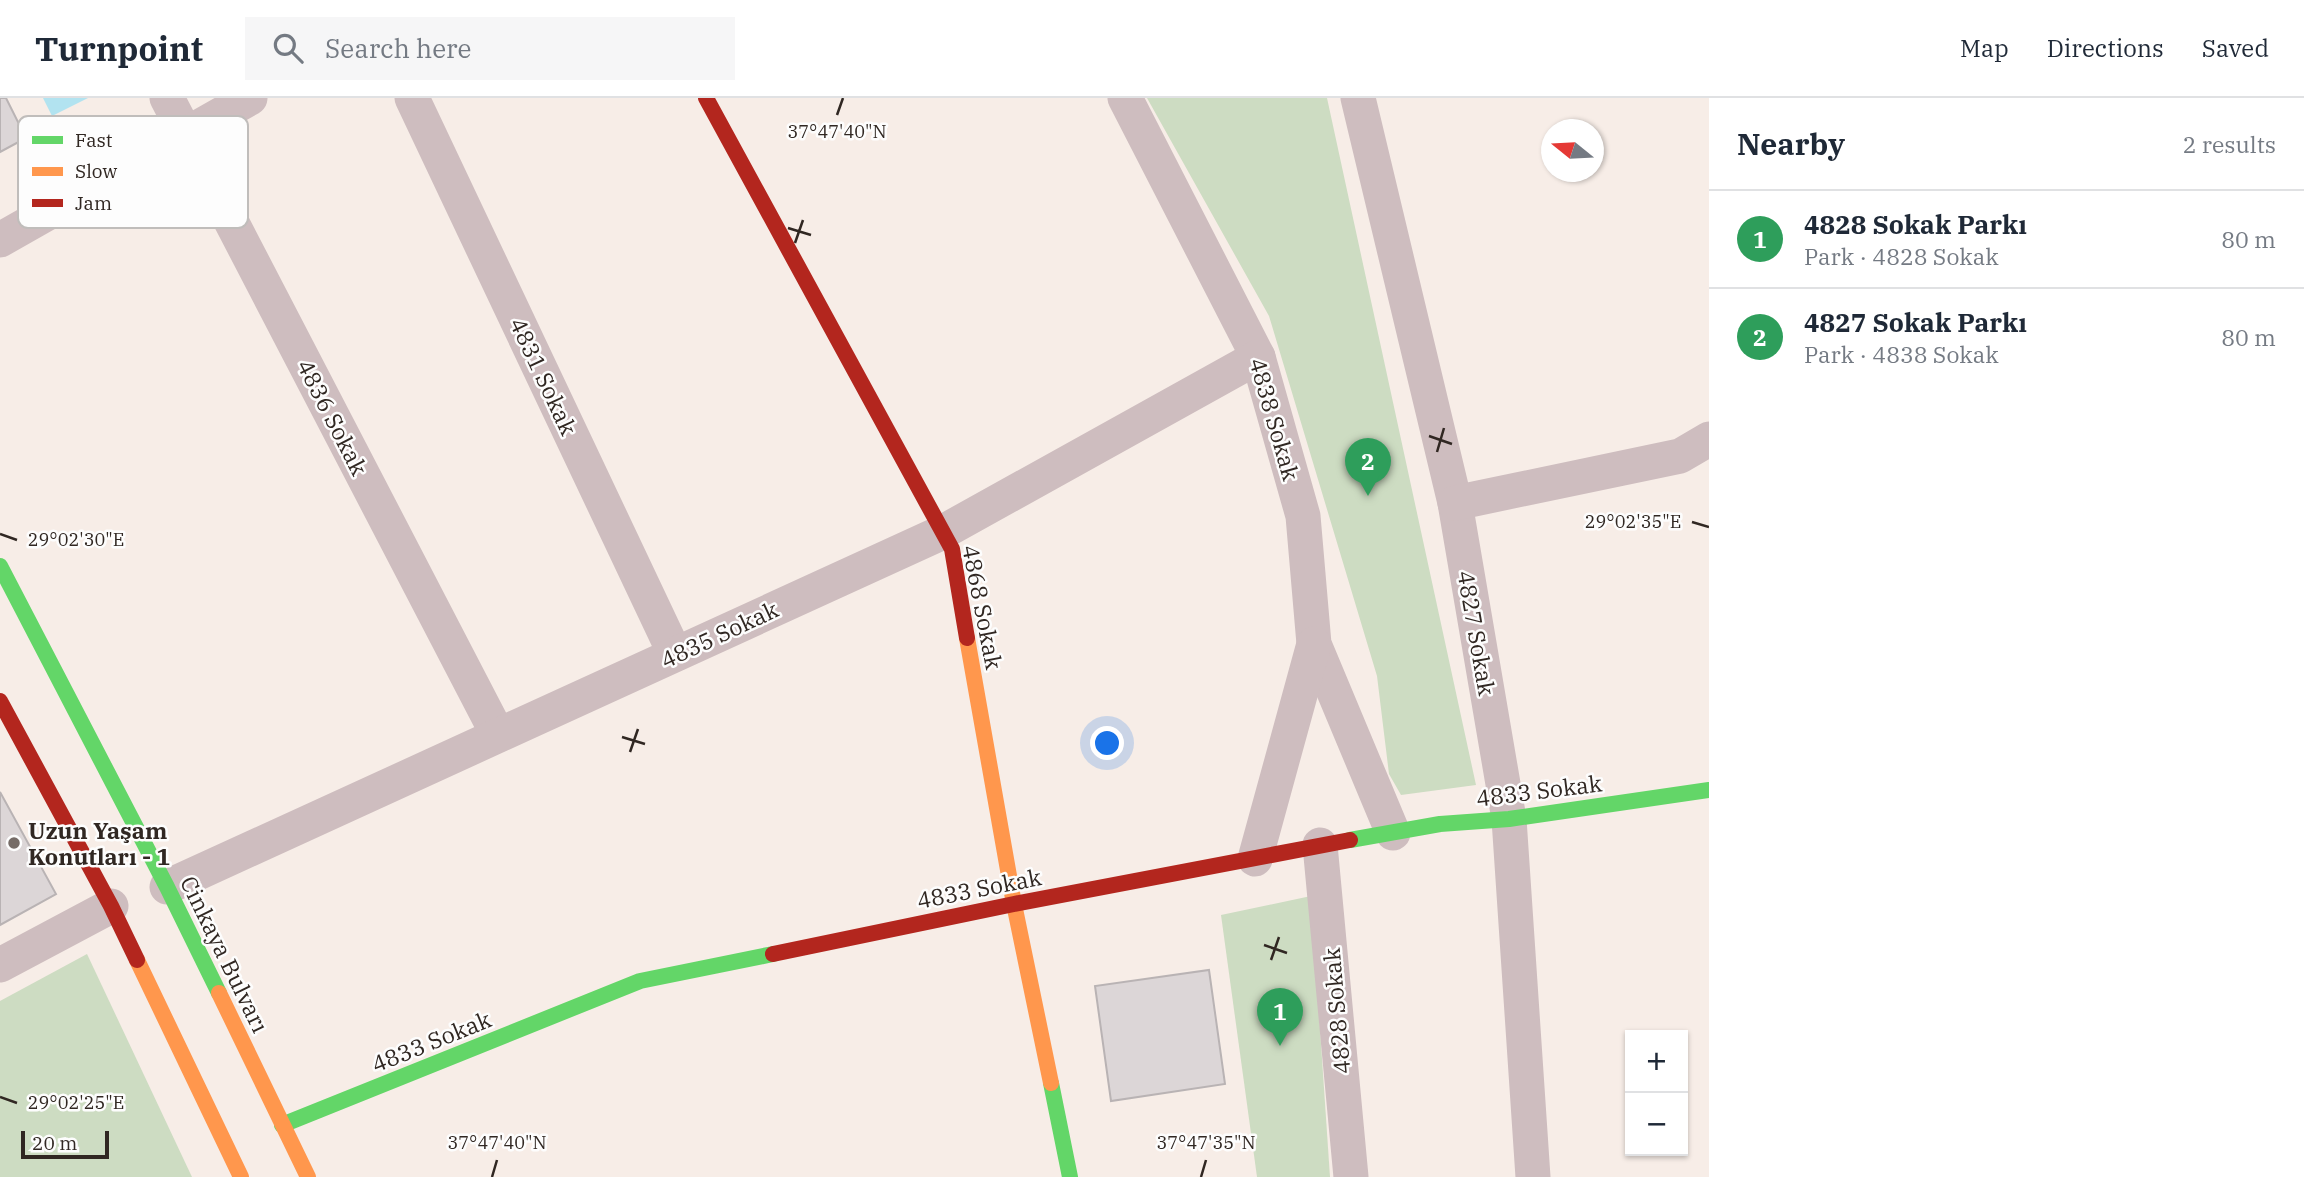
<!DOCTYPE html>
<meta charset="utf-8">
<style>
body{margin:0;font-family:"IBM Plex Serif",serif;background:#f6f6f7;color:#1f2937}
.controls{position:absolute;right:21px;bottom:21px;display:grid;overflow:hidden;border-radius:0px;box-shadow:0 2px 5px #0004}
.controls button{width:63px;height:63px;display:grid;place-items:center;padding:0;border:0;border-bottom:2px solid #e0e1e3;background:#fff;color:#1f2937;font:35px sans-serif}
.compass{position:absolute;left:1541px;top:21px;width:63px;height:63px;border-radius:50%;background:#fff;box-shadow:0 2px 5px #0004;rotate:288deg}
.scale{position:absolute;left:21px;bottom:18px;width:88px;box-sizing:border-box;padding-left:7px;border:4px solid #302722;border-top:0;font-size:19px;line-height:24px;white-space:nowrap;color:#302722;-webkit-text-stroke:5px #fdfdfd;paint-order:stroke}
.you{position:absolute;left:1108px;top:646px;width:24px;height:24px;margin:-18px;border:5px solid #fff;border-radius:50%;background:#1a73e8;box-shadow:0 0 0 10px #1a73e833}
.badge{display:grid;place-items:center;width:46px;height:46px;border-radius:50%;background:#766c67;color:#fff;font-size:23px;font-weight:700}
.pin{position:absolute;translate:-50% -58px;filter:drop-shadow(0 2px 4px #0008)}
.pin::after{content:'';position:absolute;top:37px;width:24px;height:21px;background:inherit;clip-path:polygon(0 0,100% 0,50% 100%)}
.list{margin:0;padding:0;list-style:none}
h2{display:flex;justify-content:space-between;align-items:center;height:91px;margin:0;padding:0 28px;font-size:30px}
h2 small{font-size:23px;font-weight:400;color:#747a83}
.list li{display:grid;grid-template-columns:46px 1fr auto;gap:21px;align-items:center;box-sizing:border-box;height:98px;padding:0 28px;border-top:2px solid #e0e1e3}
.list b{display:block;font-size:26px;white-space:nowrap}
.list p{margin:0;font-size:23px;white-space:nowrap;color:#747a83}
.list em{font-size:23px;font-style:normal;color:#747a83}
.icon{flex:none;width:38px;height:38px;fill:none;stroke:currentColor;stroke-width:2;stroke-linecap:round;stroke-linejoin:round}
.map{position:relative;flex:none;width:1709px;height:1079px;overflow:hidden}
header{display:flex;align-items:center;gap:42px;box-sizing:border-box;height:98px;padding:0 35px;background:#fff;border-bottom:2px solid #e0e1e3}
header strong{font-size:33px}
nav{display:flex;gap:38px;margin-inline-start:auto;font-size:24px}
.search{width:490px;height:63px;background:#f6f6f7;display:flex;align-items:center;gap:18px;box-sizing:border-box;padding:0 24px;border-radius:0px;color:#747a83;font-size:26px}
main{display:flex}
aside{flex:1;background:#fff}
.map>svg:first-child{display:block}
.green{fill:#cddcc2}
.water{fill:#b2e3f0}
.building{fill:#dcd6d7;stroke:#b9b3b4;stroke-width:2}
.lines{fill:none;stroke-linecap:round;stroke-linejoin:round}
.street{stroke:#cebdbf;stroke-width:35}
.fast{stroke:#63d668;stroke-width:16}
.slow{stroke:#ff974d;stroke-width:16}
.jam{stroke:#b3261e;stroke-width:16}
.ticks{fill:none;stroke:#302722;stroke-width:2.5}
.poi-dot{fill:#766c67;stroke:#fdfdfd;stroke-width:2.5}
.labels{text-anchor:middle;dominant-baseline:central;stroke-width:5;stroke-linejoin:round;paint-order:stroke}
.street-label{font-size:23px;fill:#302722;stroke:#fdfdfd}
.poi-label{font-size:23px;font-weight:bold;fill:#302722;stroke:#fdfdfd;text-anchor:start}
.key{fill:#fdfdfd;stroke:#c0bdbb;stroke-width:2}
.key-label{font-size:19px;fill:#302722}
.ticks-label{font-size:18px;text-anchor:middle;fill:#302722;stroke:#fdfdfd;stroke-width:5;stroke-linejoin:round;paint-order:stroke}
</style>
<header>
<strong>Turnpoint</strong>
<div class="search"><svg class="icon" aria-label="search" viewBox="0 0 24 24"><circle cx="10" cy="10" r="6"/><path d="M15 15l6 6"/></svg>Search here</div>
<nav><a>Map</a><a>Directions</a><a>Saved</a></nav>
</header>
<main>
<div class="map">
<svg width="1709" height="1079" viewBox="0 0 1709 1079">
<rect width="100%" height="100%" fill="#f7ede7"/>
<g class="green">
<path d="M1147,0H1327L1476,687L1401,697L1389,676L1377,578L1269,218Z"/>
<path d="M1311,798L1330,1079H1257L1221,817Z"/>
<path d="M87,856L192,1079H0V903Z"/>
</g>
<path class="water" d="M43,0H88L52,18Z"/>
<g class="building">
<path d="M0,0H6L26,40L0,54Z"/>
<path d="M0,694L56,796L0,827Z"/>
<path d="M1209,872L1225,986L1111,1003L1095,888Z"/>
</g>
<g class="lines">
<g class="street">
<path d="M167,0L498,637"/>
<path d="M412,0L675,556"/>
<path d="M1125,0L1258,259L1303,418L1314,546L1393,735"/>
<path d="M1358,0L1455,405L1509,721L1533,1079"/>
<path d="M0,142L250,0"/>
<path d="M1455,405L1680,358L1709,341"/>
<path d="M1320,747L1351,1079"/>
<path d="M1255,761L1314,546"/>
<path d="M167,789L943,434L1258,259"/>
<path d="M0,867L111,808"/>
</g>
<g class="fast">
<path d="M0,468L167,789L219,895"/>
<path d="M1350,742L1440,726L1509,721L1709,692"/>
<path d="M1051,985L1070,1079"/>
<path d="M282,1027L640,883L773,856"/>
</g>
<g class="slow">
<path d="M967,540L1014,806L1051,985"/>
<path d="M137,862L241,1079"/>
<path d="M219,895L308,1079"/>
</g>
<g class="jam">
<path d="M706,0L952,451L967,540"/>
<path d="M0,603L111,808L137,862"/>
<path d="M773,856L1014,806L1350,742"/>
</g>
</g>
<path class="ticks" d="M837,17L843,0M788,130L811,137M795,145L803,122M1429,338L1452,346M1437,354L1444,330M1692,424L1709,429M0,436L17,442M622,639L645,646M630,654L638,631M1264,847L1287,855M1271,862L1279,839M0,999L17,1005M492,1079L497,1062M1201,1079L1206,1062"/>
<circle class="poi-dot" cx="14" cy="745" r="7"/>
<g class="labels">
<g class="street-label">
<text transform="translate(544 278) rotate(65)">4831 Sokak</text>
<text transform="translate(333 319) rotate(63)">4836 Sokak</text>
<text transform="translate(1275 321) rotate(74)">4838 Sokak</text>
<text transform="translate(983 509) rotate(79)">4868 Sokak</text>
<text transform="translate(1477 535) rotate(80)">4827 Sokak</text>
<text transform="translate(719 536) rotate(-25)">4835 Sokak</text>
<text transform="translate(1539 692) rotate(-7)">4833 Sokak</text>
<text transform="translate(979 790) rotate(-11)">4833 Sokak</text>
<text transform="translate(225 856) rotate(64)">Cinkaya Bulvarı</text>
<text transform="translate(1336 913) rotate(-95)">4828 Sokak</text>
<text transform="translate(431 943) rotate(-22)">4833 Sokak</text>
</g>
<g class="poi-label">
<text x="28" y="732">Uzun Yaşam<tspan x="28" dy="26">Konutları - 1</tspan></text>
</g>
</g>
<rect x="18" y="18" width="230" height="112" rx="10" class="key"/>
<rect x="32" y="38" width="31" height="8" fill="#63d668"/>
<rect x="32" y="69" width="31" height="9" fill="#ff974d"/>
<rect x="32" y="101" width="31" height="8" fill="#b3261e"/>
<g class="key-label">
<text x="75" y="49">Fast</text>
<text x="75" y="80">Slow</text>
<text x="75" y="112">Jam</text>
</g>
<g class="ticks-label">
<text x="837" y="40">37°47'40"N</text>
<text x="1633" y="430">29°02'35"E</text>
<text x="76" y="448">29°02'30"E</text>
<text x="76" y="1011">29°02'25"E</text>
<text x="497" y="1051">37°47'40"N</text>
<text x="1206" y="1051">37°47'35"N</text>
</g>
</svg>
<div class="controls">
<button>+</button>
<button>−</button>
</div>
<svg class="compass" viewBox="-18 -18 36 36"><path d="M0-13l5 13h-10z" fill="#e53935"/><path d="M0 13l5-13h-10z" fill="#747a83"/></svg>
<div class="scale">20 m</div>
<div class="you"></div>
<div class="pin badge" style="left:1280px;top:948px;background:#2e9e5b">1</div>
<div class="pin badge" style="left:1368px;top:398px;background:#2e9e5b">2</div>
</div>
<aside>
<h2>Nearby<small>2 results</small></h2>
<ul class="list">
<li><span class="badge" style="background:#2e9e5b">1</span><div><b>4828 Sokak Parkı</b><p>Park · 4828 Sokak</p></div><em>80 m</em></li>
<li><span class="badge" style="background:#2e9e5b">2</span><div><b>4827 Sokak Parkı</b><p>Park · 4838 Sokak</p></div><em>80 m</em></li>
</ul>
</aside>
</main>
